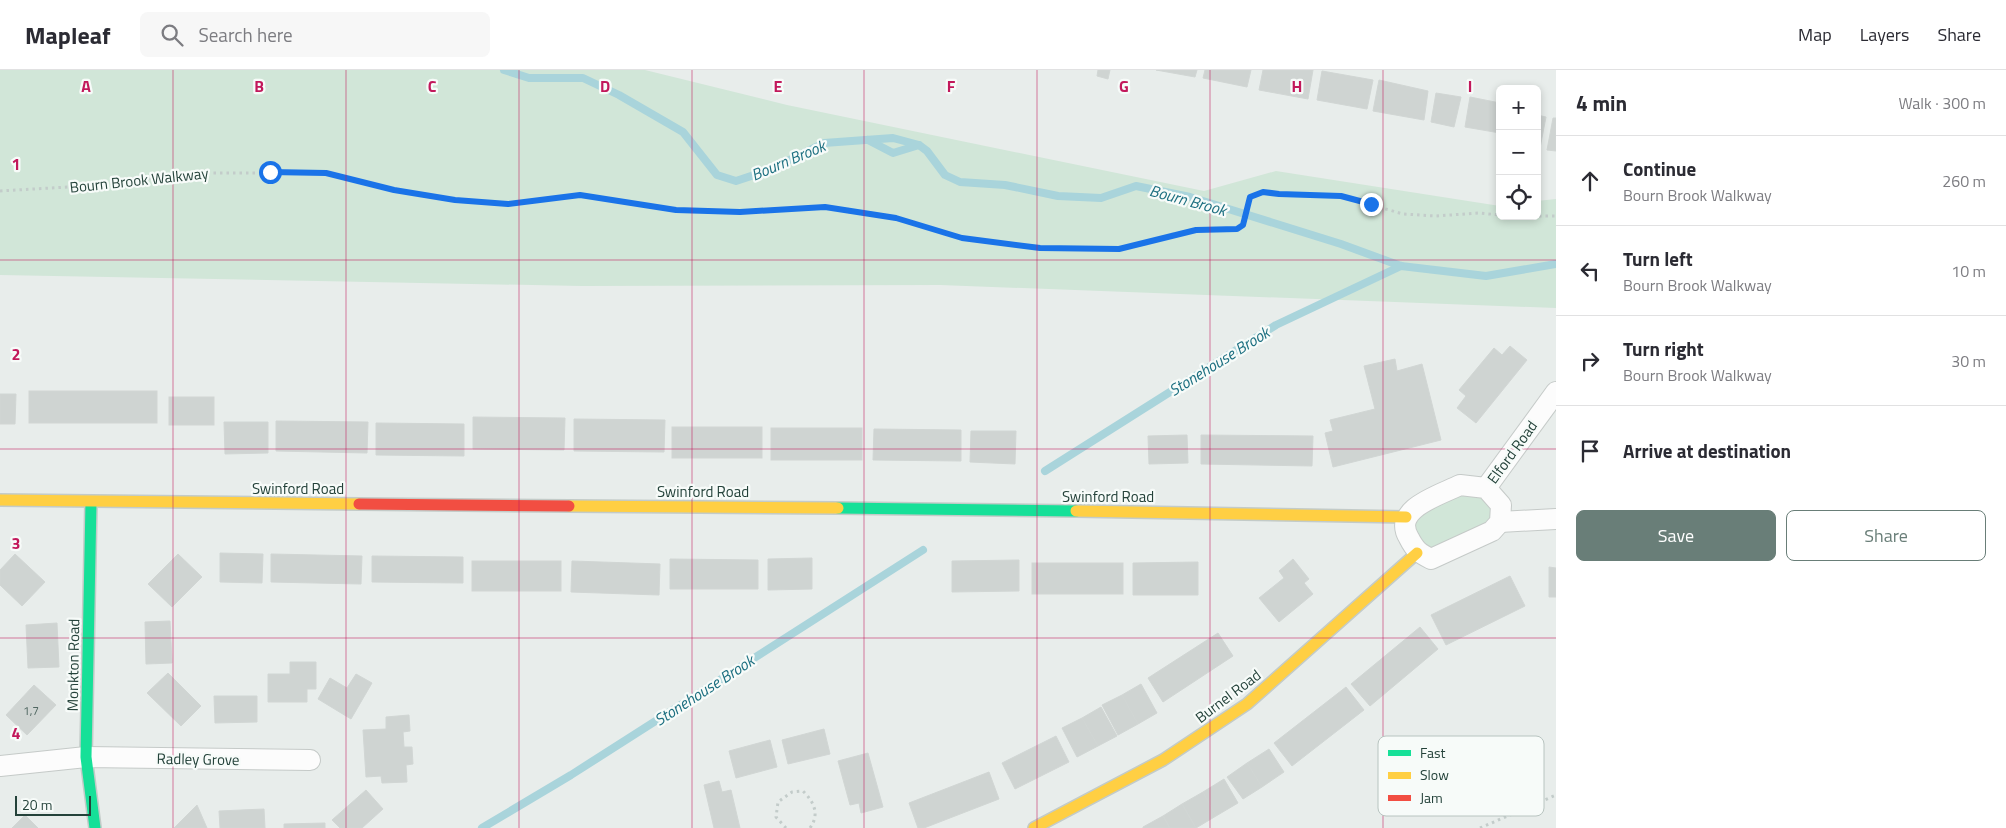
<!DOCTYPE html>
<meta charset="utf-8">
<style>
body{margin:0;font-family:"Titillium Web",sans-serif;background:#f7f7f7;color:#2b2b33}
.controls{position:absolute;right:15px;top:15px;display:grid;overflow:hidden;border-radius:8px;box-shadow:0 2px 8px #0003}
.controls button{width:45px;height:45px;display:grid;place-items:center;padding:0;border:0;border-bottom:1px solid #e1e1e2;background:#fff;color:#2b2b33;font:25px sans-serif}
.scale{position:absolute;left:15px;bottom:12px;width:76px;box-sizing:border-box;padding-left:5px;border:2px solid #24423a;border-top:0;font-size:14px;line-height:18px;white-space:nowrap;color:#24423a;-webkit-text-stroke:4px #f7fbf9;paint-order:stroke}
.stop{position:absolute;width:15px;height:15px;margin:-11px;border:4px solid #1a73e8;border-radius:50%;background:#fff}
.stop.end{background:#1a73e8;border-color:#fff;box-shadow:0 1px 5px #0008}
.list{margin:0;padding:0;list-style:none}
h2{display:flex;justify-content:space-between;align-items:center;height:65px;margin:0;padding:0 20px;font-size:21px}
h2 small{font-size:16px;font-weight:400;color:#7c7c81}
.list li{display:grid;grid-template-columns:32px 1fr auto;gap:15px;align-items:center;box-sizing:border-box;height:90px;padding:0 20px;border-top:1px solid #e1e1e2}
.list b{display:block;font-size:19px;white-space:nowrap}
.list p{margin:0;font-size:16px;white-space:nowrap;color:#7c7c81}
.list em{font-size:16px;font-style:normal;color:#7c7c81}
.actions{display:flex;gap:10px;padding:15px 20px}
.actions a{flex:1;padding:11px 0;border:1px solid #697e78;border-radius:8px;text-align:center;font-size:18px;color:#697e78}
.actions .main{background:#697e78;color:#fff}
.icon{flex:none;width:28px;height:28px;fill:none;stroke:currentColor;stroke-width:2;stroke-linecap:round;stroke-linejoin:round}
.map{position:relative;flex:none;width:1556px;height:758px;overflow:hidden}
header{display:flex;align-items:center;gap:30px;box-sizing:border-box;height:70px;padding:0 25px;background:#fff;border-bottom:1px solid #e1e1e2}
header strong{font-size:24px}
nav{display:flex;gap:28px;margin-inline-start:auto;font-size:18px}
.search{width:350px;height:45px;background:#f7f7f7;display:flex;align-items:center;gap:12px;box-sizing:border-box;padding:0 18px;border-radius:8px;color:#7c7c81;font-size:19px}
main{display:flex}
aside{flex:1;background:#fff}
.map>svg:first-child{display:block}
.green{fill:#d1e6d8}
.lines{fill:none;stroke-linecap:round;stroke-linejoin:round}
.stream{stroke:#a9d4db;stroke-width:8}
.building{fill:#cfd4d2;stroke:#d1d6d4}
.street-casing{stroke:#c5cac8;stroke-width:22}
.fast-casing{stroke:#c3cbc8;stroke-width:14}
.slow-casing{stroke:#c3cbc8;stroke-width:14}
.jam-casing{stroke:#c3cbc8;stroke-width:14}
.path{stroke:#c3ccca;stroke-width:3;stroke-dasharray:2.5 4;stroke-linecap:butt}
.street{stroke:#fcfcfc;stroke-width:20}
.fast{stroke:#16e098;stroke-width:11}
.slow{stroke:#ffcf43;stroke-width:11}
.jam{stroke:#f24e42;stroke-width:11}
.route{stroke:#1a73e8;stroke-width:6}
.grid{fill:none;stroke:#c2185b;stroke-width:1;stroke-opacity:0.55}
.labels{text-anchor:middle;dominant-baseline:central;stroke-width:4.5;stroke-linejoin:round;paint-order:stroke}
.number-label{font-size:12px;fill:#506761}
.street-label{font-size:15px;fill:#24423a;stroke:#f7fbf9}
.water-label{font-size:16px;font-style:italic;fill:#1c6f80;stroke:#f7fbf9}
.key{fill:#f7fbf9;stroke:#b8c4c0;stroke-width:1}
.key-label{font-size:14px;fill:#24423a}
.grid-label{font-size:16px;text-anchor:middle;font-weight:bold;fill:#c2185b;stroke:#f7fbf9;stroke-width:4.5;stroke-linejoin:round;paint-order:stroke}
</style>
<header>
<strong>Mapleaf</strong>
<div class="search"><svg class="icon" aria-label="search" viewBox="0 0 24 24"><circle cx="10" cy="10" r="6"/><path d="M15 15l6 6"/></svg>Search here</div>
<nav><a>Map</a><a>Layers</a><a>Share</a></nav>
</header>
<main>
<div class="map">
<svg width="1556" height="758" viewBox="0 0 1556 758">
<rect width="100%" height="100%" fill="#e8edeb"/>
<g class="green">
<path d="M0,0H645L787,35L1204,121L1276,101L1500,136V146H1537V131L1556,129V238L940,215L582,216L0,205Z"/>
<path d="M1461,420L1485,421L1495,452L1429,484L1409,459L1416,440Z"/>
</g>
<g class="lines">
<g class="stream">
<path d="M504,0L529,8H583L619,25L683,62L717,105L736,111L769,100L824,73L893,68L919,75L927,81L945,105L960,112L1005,115L1058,126L1101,128L1136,116L1190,127L1341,174L1401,196L1486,206L1556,194"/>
<path d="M868,70L893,83L919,75"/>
<path d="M1045,401L1276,255L1401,196"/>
<path d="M482,758L571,705L923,480"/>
</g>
</g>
<g class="building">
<path d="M1098,0H1110L1108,9L1097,6Z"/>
<path d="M1156,0H1197L1195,7Z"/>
<path d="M1205,0H1251L1247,17L1203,8Z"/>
<path d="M1263,0H1313L1308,29L1259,20Z"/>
<path d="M1322,1L1373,10L1367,39L1317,30Z"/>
<path d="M1379,10L1428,21L1424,50L1373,41Z"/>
<path d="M1436,23L1461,27L1454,57L1431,52Z"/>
<path d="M1470,27L1500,33V63L1465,57Z"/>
<path d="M1537,45L1546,47L1540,78H1537Z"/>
<path d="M1553,48H1556V81L1547,80Z"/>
<path d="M1510,276L1527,290L1476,353L1457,338L1466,326L1459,320L1494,278L1502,285Z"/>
<path d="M1395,289L1397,301L1422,294L1441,370L1333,397L1325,363L1333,361L1330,350L1375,339L1364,296Z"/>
<rect x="29" y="321" width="128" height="32"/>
<path d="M0,324H16L15,354H0Z"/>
<rect x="169" y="327" width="45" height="28"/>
<path d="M473,347L565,348L564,380L473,379Z"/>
<path d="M574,349L665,350L664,382L574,381Z"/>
<path d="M276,351L368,352L367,383L276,381Z"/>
<path d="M224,352H268V383L225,384Z"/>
<path d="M376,353L464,354V386L376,385Z"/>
<rect x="672" y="357" width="90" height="31"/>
<rect x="771" y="358" width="91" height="32"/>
<path d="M874,359L961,360V391L873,390Z"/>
<path d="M971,361H1016L1015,394L970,392Z"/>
<path d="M1187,365L1188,393L1149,394L1148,366Z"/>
<path d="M1201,365L1313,366L1312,396L1201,394Z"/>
<path d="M220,483L263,484L262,513L220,512Z"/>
<path d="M15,484L45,512L22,536L0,515V500Z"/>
<path d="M178,484L202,507L172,537L148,514Z"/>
<path d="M271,484L362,486L361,514L271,512Z"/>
<path d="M372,486L463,487V513L372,512Z"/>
<path d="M812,488V519L768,520V489Z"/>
<path d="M670,489L758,490V519H670Z"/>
<path d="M1293,489L1309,509L1304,513L1313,524L1279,552L1259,528L1284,508L1279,501Z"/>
<path d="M1019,490V521L952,522V491Z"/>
<rect x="472" y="491" width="89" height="30"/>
<path d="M572,491L660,494L659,525L571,522Z"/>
<path d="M1198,492V525H1133V493Z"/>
<rect x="1032" y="493" width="91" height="31"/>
<path d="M1549,497L1556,498V527H1549Z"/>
<path d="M1510,506L1525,536L1446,575L1431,545Z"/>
<path d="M170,551L172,593L146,594L145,552Z"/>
<path d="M57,553L59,597L28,598L26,555Z"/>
<path d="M1420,557L1438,579L1370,636L1351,614Z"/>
<path d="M1218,563L1233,586L1163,632L1148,608Z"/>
<path d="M290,592H316V619H307V632H268V604H290Z"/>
<path d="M168,603L201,636L181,656L147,623Z"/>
<path d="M356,604L372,613L351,649L318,629L330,608L347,618Z"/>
<path d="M1141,614L1157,643L1138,654L1122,625Z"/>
<path d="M34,615L56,635L27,665L6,645Z"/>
<path d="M1346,617L1364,640L1292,696L1274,673Z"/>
<path d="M1122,625L1138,654L1118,665L1102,635Z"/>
<path d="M214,626H257V652L215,653Z"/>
<path d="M1101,637L1117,666L1098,676L1082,648Z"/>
<path d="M409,645L410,661L403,662L404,677H412L413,694L406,695L407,712L382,713L381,706L366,707L363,660L386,659V647Z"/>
<path d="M1082,648L1098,676L1077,687L1062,658Z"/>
<path d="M824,659L830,684L788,694L782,670Z"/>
<path d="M1056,666L1069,692L1015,719L1002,693Z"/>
<path d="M770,670L777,697L736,708L729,681Z"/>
<path d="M1269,679L1284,702L1262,717L1247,693Z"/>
<path d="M868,683L883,737L861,743L859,733L850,735L838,691Z"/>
<path d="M1247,693L1262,717L1243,729L1227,707Z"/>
<path d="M989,702L999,729L924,758H918L909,733Z"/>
<path d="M1224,709L1238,733L1216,746L1203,722Z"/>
<path d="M719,711L722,722L731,720L740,758H714L704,715Z"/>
<path d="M366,720L383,739L362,758H340L332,750Z"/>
<path d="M1203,722L1216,746L1196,758L1182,734Z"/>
<path d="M1182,734L1196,758H1170L1163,746Z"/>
<path d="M197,735L207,758H174Z"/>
<path d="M264,739L265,758H220L219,741Z"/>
<path d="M25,745L38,758H12Z"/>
<path d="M1163,746L1170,758H1143V757Z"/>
<path d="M325,753V758H284V754Z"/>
</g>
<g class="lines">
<g class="street-casing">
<g id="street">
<path d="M1460,415L1486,418L1501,435L1500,452L1492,461L1431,489C1419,483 1415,480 1409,468C1391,439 1440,425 1460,415Z"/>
<path d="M1486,418L1556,322"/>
<path d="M1500,452L1556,449"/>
<path d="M0,696L86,687L310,690"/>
</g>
</g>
<g class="fast-casing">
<g id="fast">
<path d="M91,432L86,687L95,758"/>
<path d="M838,438L1076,441"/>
</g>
</g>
<g class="slow-casing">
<g id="slow">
<path d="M0,430L359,434"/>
<path d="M569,436L838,438"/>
<path d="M1076,441L1406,447"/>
<path d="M1034,758L1163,690L1247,634L1417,483"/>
</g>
</g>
<g class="jam-casing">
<path id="jam" d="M359,434L569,436"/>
</g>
<g class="path">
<path d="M0,121L102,115L187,103H326L393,120L455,130L509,135L581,125L676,140L740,142L825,137L896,149L962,168L1040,178L1119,179L1196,160L1237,159L1243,155L1251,127L1263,122L1279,124L1341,126L1403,144L1436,146L1479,143L1500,145"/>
<path d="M1513,146H1556"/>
<path d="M786,758L776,747L778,732L792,722L803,721C814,732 820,744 810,758"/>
<path d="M1480,758L1556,725"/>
</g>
<use href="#street" class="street"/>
<use href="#fast" class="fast"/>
<use href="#slow" class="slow"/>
<use href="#jam" class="jam"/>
</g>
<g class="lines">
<path class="route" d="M270,102L326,103L394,120L455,130L508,134L580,125L676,140L740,142L825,137L896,148L962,168L1040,178L1119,179L1196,160L1237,159L1243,155L1250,127L1263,122L1279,124L1341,126L1371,134"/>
</g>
<path class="grid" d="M173,0V758M346,0V758M519,0V758M692,0V758M864,0V758M1037,0V758M1210,0V758M1383,0V758M0,190H1556M0,379H1556M0,568H1556"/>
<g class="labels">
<g class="number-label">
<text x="31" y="640">1,7</text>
</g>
<g class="street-label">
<text transform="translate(139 110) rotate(-6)">Bourn Brook Walkway</text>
<text transform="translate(1512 382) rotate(-54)">Elford Road</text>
<text x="298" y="418">Swinford Road</text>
<text x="703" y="421">Swinford Road</text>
<text x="1108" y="426">Swinford Road</text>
<text transform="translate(73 595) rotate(-89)">Monkton Road</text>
<text transform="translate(1228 626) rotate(-37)">Burnel Road</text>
<text transform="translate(198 689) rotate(1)">Radley Grove</text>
</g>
<g class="water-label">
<text transform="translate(788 90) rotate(-23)">Bourn Brook</text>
<text transform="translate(1188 130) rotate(15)">Bourn Brook</text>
<text transform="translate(1219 291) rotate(-32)">Stonehouse Brook</text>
<text transform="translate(704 620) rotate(-33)">Stonehouse Brook</text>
</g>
</g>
<rect x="1378" y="666" width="166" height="80" rx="8" class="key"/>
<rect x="1388" y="680" width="23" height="6" fill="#16e098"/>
<rect x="1388" y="702" width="23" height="7" fill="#ffcf43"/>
<rect x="1388" y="725" width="23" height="6" fill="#f24e42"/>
<g class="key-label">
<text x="1420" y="688">Fast</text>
<text x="1420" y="710">Slow</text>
<text x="1420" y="733">Jam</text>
</g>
<g class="grid-label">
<text x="86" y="22">A</text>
<text x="259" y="22">B</text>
<text x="432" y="22">C</text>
<text x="605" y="22">D</text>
<text x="778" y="22">E</text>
<text x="951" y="22">F</text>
<text x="1124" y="22">G</text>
<text x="1297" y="22">H</text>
<text x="1470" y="22">I</text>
<text x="16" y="100">1</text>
<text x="16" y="290">2</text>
<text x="16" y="479">3</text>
<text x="16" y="669">4</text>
</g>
</svg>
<div class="controls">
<button>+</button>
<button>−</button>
<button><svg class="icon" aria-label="locate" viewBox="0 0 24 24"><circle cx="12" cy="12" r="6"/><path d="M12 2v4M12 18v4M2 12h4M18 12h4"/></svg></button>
</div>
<div class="scale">20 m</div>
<div class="stop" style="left:270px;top:102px"></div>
<div class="stop end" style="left:1371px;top:134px"></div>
</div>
<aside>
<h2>4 min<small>Walk · 300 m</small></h2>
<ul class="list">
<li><svg class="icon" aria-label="ahead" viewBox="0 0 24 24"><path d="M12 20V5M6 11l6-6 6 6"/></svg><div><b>Continue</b><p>Bourn Brook Walkway</p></div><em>260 m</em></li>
<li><svg class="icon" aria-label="left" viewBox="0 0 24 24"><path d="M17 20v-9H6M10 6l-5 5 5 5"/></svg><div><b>Turn left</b><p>Bourn Brook Walkway</p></div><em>10 m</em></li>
<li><svg class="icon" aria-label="right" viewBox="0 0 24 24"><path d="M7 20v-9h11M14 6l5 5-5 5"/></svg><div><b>Turn right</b><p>Bourn Brook Walkway</p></div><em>30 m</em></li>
<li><svg class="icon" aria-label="arrive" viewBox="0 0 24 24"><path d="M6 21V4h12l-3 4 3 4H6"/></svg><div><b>Arrive at destination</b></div></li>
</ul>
<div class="actions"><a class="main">Save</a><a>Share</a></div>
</aside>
</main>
